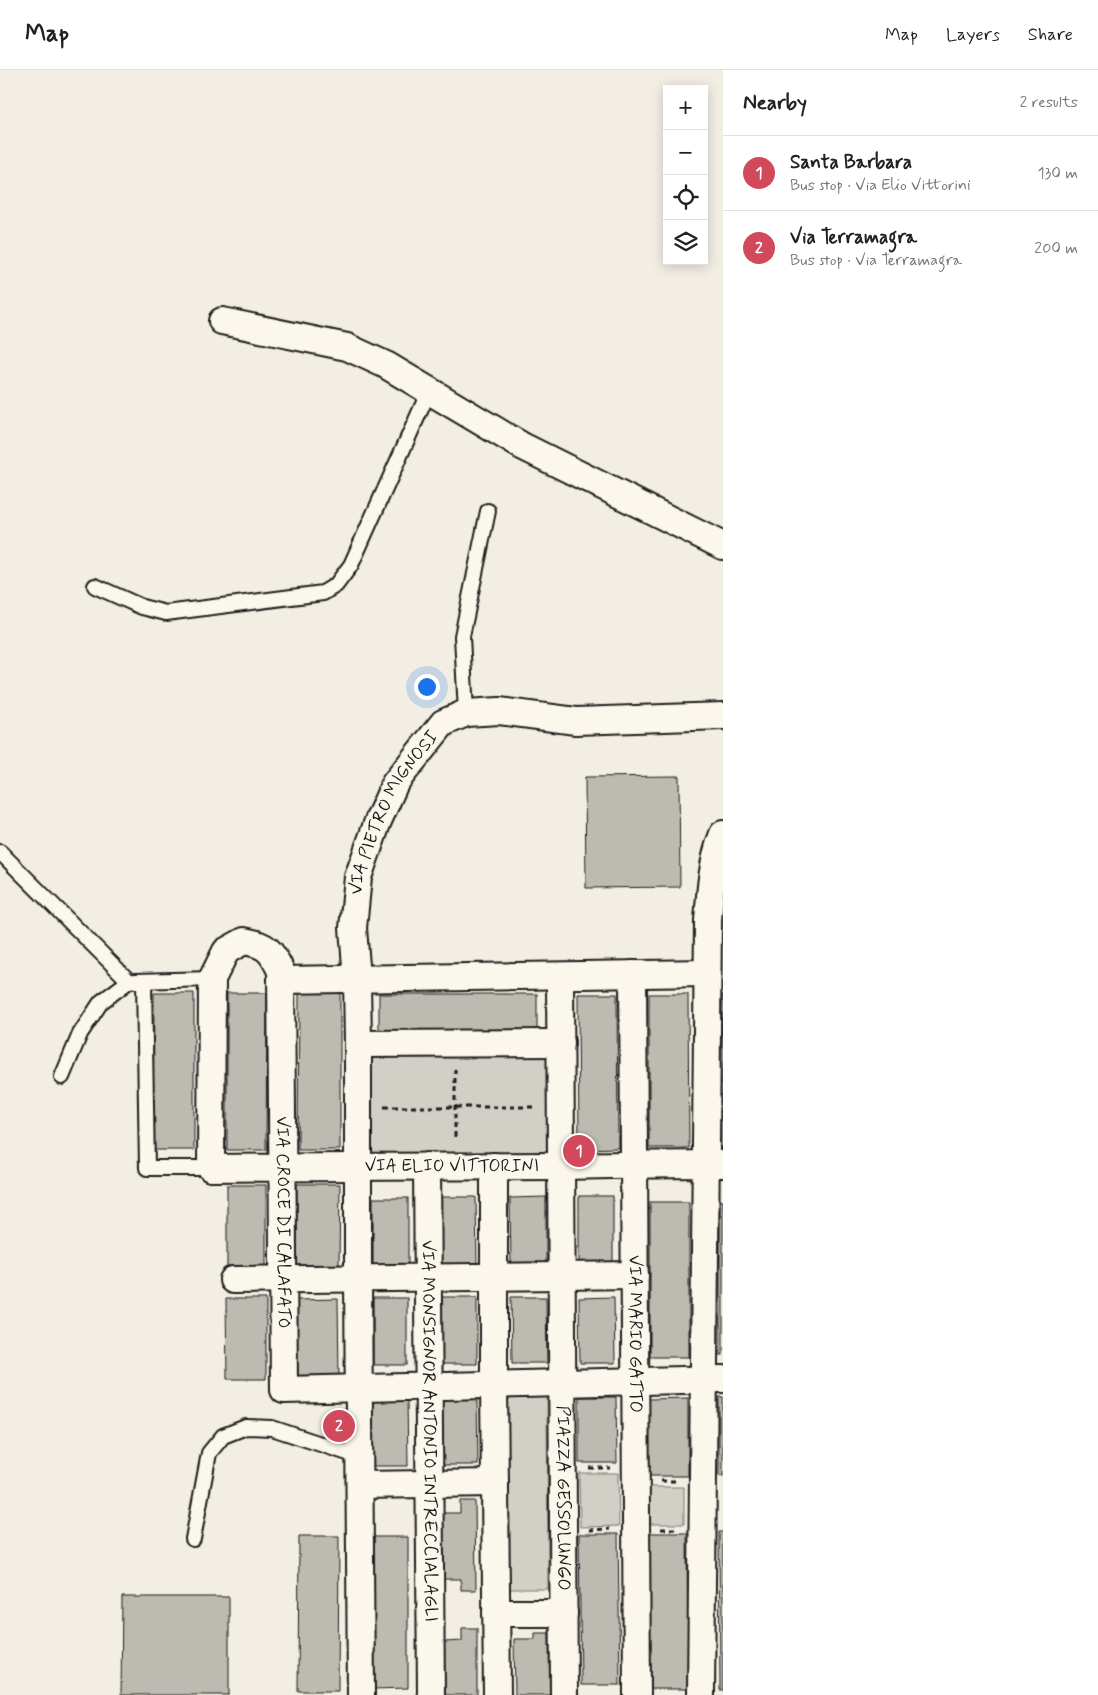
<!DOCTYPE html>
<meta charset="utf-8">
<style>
body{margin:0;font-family:Mynerve,sans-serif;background:#f6f6f6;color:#222}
.controls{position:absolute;right:15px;top:15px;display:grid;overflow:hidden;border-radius:0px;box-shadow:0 2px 12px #0003}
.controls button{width:45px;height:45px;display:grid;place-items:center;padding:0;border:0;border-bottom:1px solid #e0e0e0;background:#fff;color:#222;font:25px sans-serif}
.you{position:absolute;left:426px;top:616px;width:18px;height:18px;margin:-12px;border:4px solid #fff;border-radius:50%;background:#1a73e8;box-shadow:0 0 0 8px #1a73e833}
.badge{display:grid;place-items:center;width:32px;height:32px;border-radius:50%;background:#d1495b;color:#fff;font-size:16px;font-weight:700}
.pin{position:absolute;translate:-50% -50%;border:2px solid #fff;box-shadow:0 1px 5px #0006}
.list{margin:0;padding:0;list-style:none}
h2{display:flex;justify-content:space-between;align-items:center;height:65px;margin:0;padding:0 20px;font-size:21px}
h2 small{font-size:16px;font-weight:400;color:#767676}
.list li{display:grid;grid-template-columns:32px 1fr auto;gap:15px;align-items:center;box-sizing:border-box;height:75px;padding:0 20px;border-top:1px solid #e0e0e0}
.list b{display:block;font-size:19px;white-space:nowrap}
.list p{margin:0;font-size:16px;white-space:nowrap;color:#767676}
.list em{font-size:16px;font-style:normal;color:#767676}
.icon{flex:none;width:28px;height:28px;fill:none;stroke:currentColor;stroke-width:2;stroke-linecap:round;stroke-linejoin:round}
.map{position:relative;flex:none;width:723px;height:1625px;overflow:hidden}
header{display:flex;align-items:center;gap:30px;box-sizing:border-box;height:70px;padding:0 25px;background:#fff;border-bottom:1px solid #e0e0e0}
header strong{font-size:24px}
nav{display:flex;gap:28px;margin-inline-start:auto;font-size:18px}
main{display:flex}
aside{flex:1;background:#fff}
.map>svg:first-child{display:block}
.green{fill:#d2cfc6;stroke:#777671}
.building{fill:#bdbab1;stroke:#1c1c1c}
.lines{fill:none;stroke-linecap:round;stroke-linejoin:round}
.lane-casing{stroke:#1c1c1c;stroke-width:18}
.street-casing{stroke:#1c1c1c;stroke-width:30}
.path{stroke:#1c1c1c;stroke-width:3;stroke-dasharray:5 4;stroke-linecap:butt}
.lane{stroke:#fbf7ec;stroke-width:14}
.street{stroke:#fbf7ec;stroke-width:26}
.labels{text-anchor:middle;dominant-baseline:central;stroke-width:5;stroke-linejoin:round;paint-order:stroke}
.street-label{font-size:18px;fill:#1c1c1c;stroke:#fbf7ec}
</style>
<header>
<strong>Map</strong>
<nav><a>Map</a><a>Layers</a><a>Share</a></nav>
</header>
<main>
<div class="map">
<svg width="723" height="1625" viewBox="0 0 723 1625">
<rect width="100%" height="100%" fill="#f2eee4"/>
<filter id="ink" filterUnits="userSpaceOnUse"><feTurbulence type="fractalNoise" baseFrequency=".02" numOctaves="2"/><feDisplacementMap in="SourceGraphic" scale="10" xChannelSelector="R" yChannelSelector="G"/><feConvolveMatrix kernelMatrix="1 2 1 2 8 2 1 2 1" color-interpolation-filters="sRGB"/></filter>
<g filter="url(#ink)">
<g class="green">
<path d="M365,980H552L553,1087H365Z"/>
<path d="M508,1326H547L548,1519H508Z"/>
<path d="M579,1403H618L619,1456L580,1457Z"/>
<path d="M649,1417H684V1454H650Z"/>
</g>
<g class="building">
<path d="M679,706L680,817L586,818L585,707Z"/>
<path d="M154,923H194V1080H153Z"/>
<path d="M227,923H267L266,1080H227Z"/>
<path d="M299,923H340V1080H298Z"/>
<rect x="379" y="924" width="158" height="38"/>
<path d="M578,924H617L618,1078L579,1079Z"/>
<path d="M649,924H688L689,1078H649Z"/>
<rect x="720" y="925" width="3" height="153"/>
<path d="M297,1114H340L339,1196H297Z"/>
<rect x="227" y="1115" width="39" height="81"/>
<rect x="579" y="1126" width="34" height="67"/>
<path d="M441,1127H476L477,1195H441Z"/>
<path d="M546,1127V1194L511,1195L510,1128Z"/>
<rect x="373" y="1128" width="35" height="68"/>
<rect x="720" y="1131" width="3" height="154"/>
<rect x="650" y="1132" width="39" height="155"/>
<path d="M441,1227H477V1294H442Z"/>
<path d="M511,1227H546L547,1293H512Z"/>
<path d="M614,1227L615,1293H580L579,1228Z"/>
<rect x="373" y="1228" width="34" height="67"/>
<path d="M226,1229H266V1309H227Z"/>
<path d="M338,1229L339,1308L298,1309L297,1230Z"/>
<path d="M477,1327L478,1395H442L441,1328Z"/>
<path d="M579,1327H616L617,1393H579Z"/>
<rect x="719" y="1327" width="4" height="79"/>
<path d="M688,1328V1406H649V1329Z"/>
<path d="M372,1329H407L408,1396H373Z"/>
<path d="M460,1431H475L476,1520H461V1509H443V1443H460Z"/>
<path d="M719,1462H723V1620H720Z"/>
<path d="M648,1463H687L688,1619H649Z"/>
<path d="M579,1464H618L620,1615H581Z"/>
<path d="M299,1466H339L338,1621H298Z"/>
<path d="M372,1467H408V1618L372,1619Z"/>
<path d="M122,1527H229V1625H121Z"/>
<path d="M462,1558H477V1625H444V1572L462,1571Z"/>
<path d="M535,1563H549L550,1625H515L514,1569H535Z"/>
</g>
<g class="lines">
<g class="lane-casing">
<g id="lane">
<path d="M95,516L142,537L166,543L323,523L336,515L351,495L429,321"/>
<path d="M466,643L462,566L488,441"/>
<path d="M0,782L129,911L101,932L80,964L62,1007"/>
<path d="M135,911L212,909"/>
<path d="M144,911L147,1098H211"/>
<path d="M193,1469L209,1383L223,1366L246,1357L272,1358L360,1387"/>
</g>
</g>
<g class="street-casing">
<g id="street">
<path d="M222,251L347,277L386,295L522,376L723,476"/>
<path id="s1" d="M633,904L637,1625"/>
<path id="s2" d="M560,906L564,1625"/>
<path d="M281,910L707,903"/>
<path d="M358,974L561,973"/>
<path id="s3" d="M723,1094C669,1094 614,1095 560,1096C444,1096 327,1097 211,1098L212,909L226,881L244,871C267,875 271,880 281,901L284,1320L723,1309"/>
<path id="s4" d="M427,1096L431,1625"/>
<path d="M494,1096V1314L497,1625"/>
<path d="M233,1210L635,1205"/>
<path d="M360,1415L495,1413"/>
<path d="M496,1543H564"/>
<path id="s5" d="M361,1625L358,1209V974L357,909L353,858L358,807L378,751L395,713L443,653L466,643L499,641L576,651L723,646"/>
<path d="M701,1625L708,851C710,823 712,791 723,764"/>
</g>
</g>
<g class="path">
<path d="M455,999V1070"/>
<path d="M384,1037H535"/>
<path d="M589,1398H610"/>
<path d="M661,1411H677"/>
<path d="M661,1459H678"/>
<path d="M589,1460L610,1459"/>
</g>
<use href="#lane" class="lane"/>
<use href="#street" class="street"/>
</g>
</g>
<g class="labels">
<g class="street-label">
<text stroke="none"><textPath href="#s5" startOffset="892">VIA PIETRO MIGNOSI</textPath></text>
<text x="452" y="1096">VIA ELIO VITTORINI</text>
<text stroke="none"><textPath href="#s3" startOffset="1055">VIA CROCE DI CALAFATO</textPath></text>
<text stroke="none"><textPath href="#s1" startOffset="360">VIA MARIO GATTO</textPath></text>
<text stroke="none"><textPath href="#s4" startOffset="265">VIA MONSIGNOR ANTONIO INTRECCIALAGLI</textPath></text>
<text stroke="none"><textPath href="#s2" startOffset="522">PIAZZA GESSOLUNGO</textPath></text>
</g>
</g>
</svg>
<div class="controls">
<button>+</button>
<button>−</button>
<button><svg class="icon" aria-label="locate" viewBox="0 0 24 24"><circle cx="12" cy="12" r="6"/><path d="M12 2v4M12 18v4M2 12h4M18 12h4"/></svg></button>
<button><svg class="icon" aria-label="layers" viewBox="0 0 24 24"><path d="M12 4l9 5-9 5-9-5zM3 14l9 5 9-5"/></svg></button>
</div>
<div class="you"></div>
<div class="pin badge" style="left:579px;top:1081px">1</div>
<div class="pin badge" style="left:339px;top:1356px">2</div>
</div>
<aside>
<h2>Nearby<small>2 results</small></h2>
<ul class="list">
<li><span class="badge">1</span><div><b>Santa Barbara</b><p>Bus stop · Via Elio Vittorini</p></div><em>130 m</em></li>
<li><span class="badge">2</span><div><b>Via Terramagra</b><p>Bus stop · Via Terramagra</p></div><em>200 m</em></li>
</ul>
</aside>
</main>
